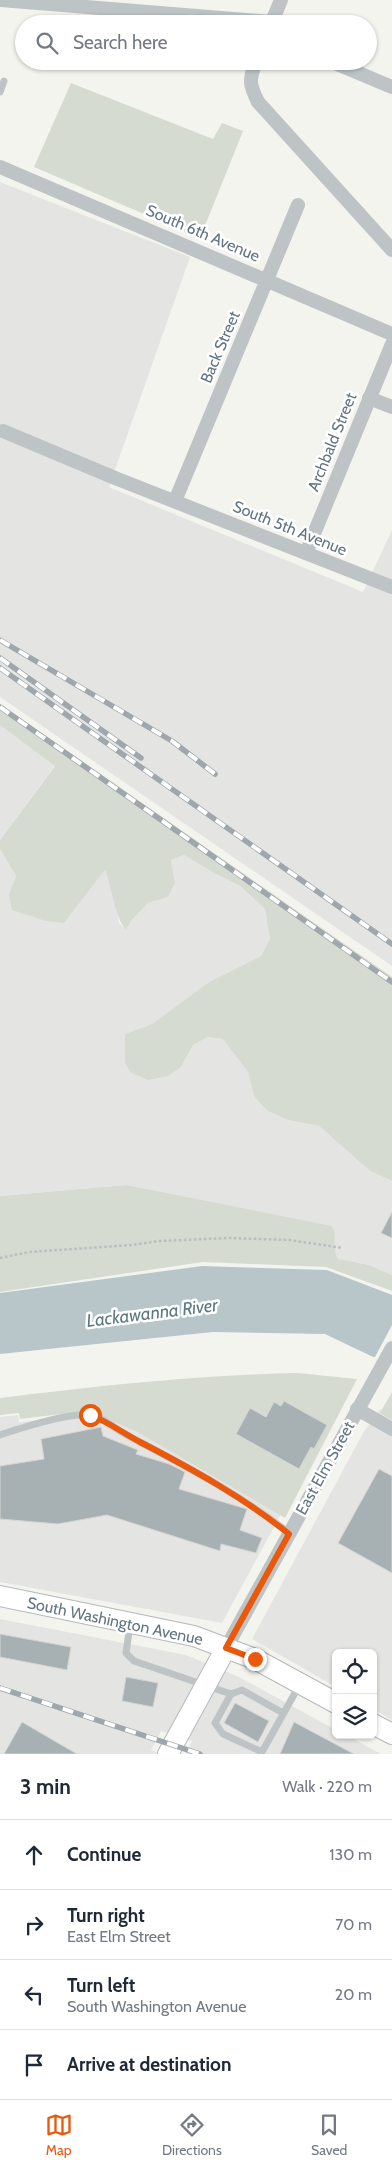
<!DOCTYPE html>
<meta charset="utf-8">
<style>
body{margin:0;font-family:Cabin,sans-serif;background:#f2f2f3;color:#1f2937}
.controls{position:absolute;right:15px;bottom:15px;display:grid;overflow:hidden;border-radius:8px;box-shadow:0 1px 4px #0004}
.controls button{width:45px;height:45px;display:grid;place-items:center;padding:0;border:0;border-bottom:1px solid #e0e1e3;background:#fff;color:#1f2937;font:25px sans-serif}
.stop{position:absolute;width:15px;height:15px;margin:-11px;border:4px solid #ea580c;border-radius:50%;background:#fff}
.stop.end{background:#ea580c;border-color:#fff;box-shadow:0 1px 5px #0008}
.list{margin:0;padding:0;list-style:none}
h2{display:flex;justify-content:space-between;align-items:center;height:65px;margin:0;padding:0 20px;font-size:21px}
h2 small{font-size:16px;font-weight:400;color:#747a83}
.list li{display:grid;grid-template-columns:32px 1fr auto;gap:15px;align-items:center;box-sizing:border-box;height:70px;padding:0 20px;border-top:1px solid #e0e1e3}
.list b{display:block;font-size:19px;white-space:nowrap}
.list p{margin:0;font-size:16px;white-space:nowrap;color:#747a83}
.list em{font-size:16px;font-style:normal;color:#747a83}
.icon{flex:none;width:28px;height:28px;fill:none;stroke:currentColor;stroke-width:2;stroke-linecap:round;stroke-linejoin:round}
.map{position:relative;flex:none;width:392px;height:1754px;overflow:hidden}
.search{position:absolute;background:#fff;box-shadow:0 1px 4px #0004;left:15px;right:15px;top:15px;height:55px;display:flex;align-items:center;gap:12px;box-sizing:border-box;padding:0 18px;border-radius:28px;color:#747a83;font-size:19px}
.sheet{height:345px;background:#fff}
nav{display:flex;justify-content:space-around;align-items:center;box-sizing:border-box;height:70px;border-top:1px solid #e0e1e3;background:#fff;font-size:14px;color:#747a83}
nav a{display:grid;justify-items:center;gap:2px}
nav .on{color:#ea580c}
.map>svg:first-child{display:block}
.built{fill:#e4e5e3}
.green{fill:#d5dbd0}
.water{fill:#b8c6ca}
.pier{fill:#f4f4ef}
.building{fill:#a7b1b4;stroke:#d5d5d2}
.lines{fill:none;stroke-linecap:round;stroke-linejoin:round}
.secondary-casing{stroke:#b3b9bd;stroke-width:22}
.path{stroke:#babdbf;stroke-width:2.5;stroke-dasharray:2.5 2.5;stroke-linecap:butt}
.lane{stroke:#bec4c6;stroke-width:7}
.street{stroke:#bec4c6;stroke-width:14}
.secondary{stroke:#fff;stroke-width:20}
.rail-casing{stroke:#9fa7ac;stroke-width:5.5}
.rail{stroke:#fff;stroke-width:4;stroke-dasharray:11;stroke-linecap:butt}
.route{stroke:#ea580c;stroke-width:6}
.labels{text-anchor:middle;dominant-baseline:central;stroke-width:5;stroke-linejoin:round;paint-order:stroke}
.street-label{font-size:16px;fill:#617682;stroke:#fff}
.water-label{font-size:18px;font-style:italic;fill:#5d7980;stroke:#fff}
</style>
<div class="map">
<svg width="392" height="1754" viewBox="0 0 392 1754">
<rect width="100%" height="100%" fill="#f4f4ef"/>
<g class="built">
<path d="M0,182L190,257L109,487L363,592L392,530V966L0,697Z"/>
<path d="M0,725L55,765L0,840Z"/>
<path d="M0,849L16,876L9,894L64,923L105,870L115,899L119,923L126,930L131,921L148,903L168,897L175,883L171,860L184,855L214,873L240,886L265,909L270,939L261,956L209,982L152,1024L125,1034L181,1067L193,1045L208,1037L224,1039L248,1072L254,1096L288,1120L319,1126L370,1171L392,1181V1275L369,1265L339,1259L335,1253L334,1229L126,1185L0,1196Z"/>
<path d="M352,1383L222,1623L0,1582V1417L18,1415L19,1422L43,1420Z"/>
<path d="M380,1409L392,1416V1720L373,1709V1653H336V1687L252,1639L363,1433Z"/>
<path d="M0,1619L186,1655L239,1677L336,1730V1735H346L381,1754H186L192,1741L161,1731L151,1750L161,1754H0Z"/>
</g>
<g class="green">
<path d="M71,83L213,139L222,123L243,131L200,238L34,167Z"/>
<path d="M0,704L392,977V1181L370,1171L319,1126L288,1120L268,1111L254,1096L248,1072L223,1039L208,1037L193,1045L181,1067L168,1076L148,1080L130,1072L125,1062V1034L152,1024L209,982L261,956L270,939L265,909L240,886L214,873L184,855L171,860L175,883L168,897L148,903L131,921L126,930C115,918 112,887 105,870L64,923L46,921L12,910L9,894L16,876L0,849V840L55,766L0,725Z"/>
<path d="M126,1185L332,1226C339,1236 330,1250 339,1259L369,1265L392,1275V1291L326,1267L203,1262L0,1292V1196Z"/>
<path d="M298,1373L357,1379L285,1518L136,1431L87,1411L20,1419L19,1413L0,1415V1398C100,1386 198,1375 298,1373Z"/>
<path d="M392,1392V1420L380,1413Z"/>
</g>
<path class="water" d="M202,1266L327,1270L392,1295V1363L371,1356L325,1334L213,1332L0,1354V1293Z"/>
<path class="pier" d="M392,1325V1365L374,1359Z"/>
<g class="building">
<path d="M392,1212V1238L381,1233Z"/>
<path d="M284,1401L327,1425L314,1449L311,1447L299,1469L236,1434L250,1408L266,1417L274,1402L281,1406Z"/>
<path d="M101,1427L103,1436L138,1450L136,1454L169,1464L185,1472L179,1489L247,1509L240,1530L262,1538L256,1553L221,1544L220,1551L107,1515L58,1524L0,1519V1466L44,1459L41,1439Z"/>
<path d="M379,1469L392,1476V1573L338,1543Z"/>
<path d="M0,1634L71,1647L67,1670L0,1657Z"/>
<path d="M126,1677L158,1683L153,1707L122,1701Z"/>
<path d="M235,1703L269,1721L258,1742L224,1723Z"/>
<path d="M22,1722L77,1754H4Z"/>
<path d="M294,1722L354,1754H280Z"/>
</g>
<g class="lines">
<g class="secondary-casing">
<g id="secondary">
<path d="M0,1596L194,1636L255,1659L336,1703"/>
<path d="M373,1724L392,1734"/>
<path d="M168,1754L226,1648"/>
</g>
</g>
<path class="path" d="M0,1258L29,1252L132,1245L159,1241L229,1238L289,1240L343,1248"/>
<g class="lane">
<path d="M0,92L4,81"/>
<path d="M0,1435C21,1428 68,1413 89,1415C102,1416 112,1427 123,1433C180,1463 238,1493 289,1533"/>
<path d="M130,1625L126,1653L134,1661L231,1694L242,1690L283,1713"/>
<path d="M231,1694L215,1723L223,1734L262,1752L300,1684"/>
</g>
<g class="street">
<path d="M0,0L271,22"/>
<path d="M271,24L281,0"/>
<path d="M256,61C249,80 249,84 258,102L392,250"/>
<path d="M330,61L392,87"/>
<path d="M0,167L392,334"/>
<path d="M369,398L392,407"/>
<path d="M3,431L115,478L392,587"/>
<path d="M175,501L298,205"/>
<path d="M306,553L392,344"/>
<path d="M357,1409L392,1429"/>
<path d="M226,1648L392,1348"/>
</g>
<use href="#secondary" class="secondary"/>
<g class="rail-casing">
<g id="rail">
<path d="M0,640L172,741L215,774"/>
<path d="M0,658L141,758"/>
<path d="M0,668L392,944"/>
<path d="M0,707L392,982"/>
<path d="M0,1688L200,1754"/>
</g>
</g>
<use href="#rail" class="rail"/>
</g>
<g class="lines">
<path class="route" d="M90,1415C107,1421 123,1433 140,1442C192,1469 243,1497 289,1534L226,1648L255,1659"/>
</g>
<g class="labels">
<g class="street-label">
<text transform="translate(203 233) rotate(23)">South 6th Avenue</text>
<text transform="translate(220 347) rotate(-67)">Back Street</text>
<text transform="translate(332 442) rotate(-68)">Archbald Street</text>
<text transform="translate(290 528) rotate(22)">South 5th Avenue</text>
<text transform="translate(325 1468) rotate(-61)">East Elm Street</text>
<text transform="translate(115 1621) rotate(12)">South Washington Avenue</text>
</g>
<g class="water-label">
<text transform="translate(152 1313) rotate(-7)">Lackawanna River</text>
</g>
</g>
</svg>
<div class="controls">
<button><svg class="icon" aria-label="locate" viewBox="0 0 24 24"><circle cx="12" cy="12" r="6"/><path d="M12 2v4M12 18v4M2 12h4M18 12h4"/></svg></button>
<button><svg class="icon" aria-label="layers" viewBox="0 0 24 24"><path d="M12 4l9 5-9 5-9-5zM3 14l9 5 9-5"/></svg></button>
</div>
<div class="stop" style="left:90px;top:1415px"></div>
<div class="stop end" style="left:255px;top:1659px"></div>
<div class="search"><svg class="icon" aria-label="search" viewBox="0 0 24 24"><circle cx="10" cy="10" r="6"/><path d="M15 15l6 6"/></svg>Search here</div>
</div>
<section class="sheet">
<h2>3 min<small>Walk · 220 m</small></h2>
<ul class="list">
<li><svg class="icon" aria-label="ahead" viewBox="0 0 24 24"><path d="M12 20V5M6 11l6-6 6 6"/></svg><div><b>Continue</b></div><em>130 m</em></li>
<li><svg class="icon" aria-label="right" viewBox="0 0 24 24"><path d="M7 20v-9h11M14 6l5 5-5 5"/></svg><div><b>Turn right</b><p>East Elm Street</p></div><em>70 m</em></li>
<li><svg class="icon" aria-label="left" viewBox="0 0 24 24"><path d="M17 20v-9H6M10 6l-5 5 5 5"/></svg><div><b>Turn left</b><p>South Washington Avenue</p></div><em>20 m</em></li>
<li><svg class="icon" aria-label="arrive" viewBox="0 0 24 24"><path d="M6 21V4h12l-3 4 3 4H6"/></svg><div><b>Arrive at destination</b></div></li>
</ul>
</section>
<nav>
<a class="on"><svg class="icon" aria-label="map" viewBox="0 0 24 24"><path d="M3 6l6-2 6 2 6-2v14l-6 2-6-2-6 2zM9 4v14M15 6v14"/></svg>Map</a>
<a><svg class="icon" aria-label="directions" viewBox="0 0 24 24"><path d="M12 3l9 9-9 9-9-9zM9 14v-3h6M13 9l2 2-2 2"/></svg>Directions</a>
<a><svg class="icon" aria-label="saved" viewBox="0 0 24 24"><path d="M7 4h10v16l-5-4-5 4z"/></svg>Saved</a>
</nav>
